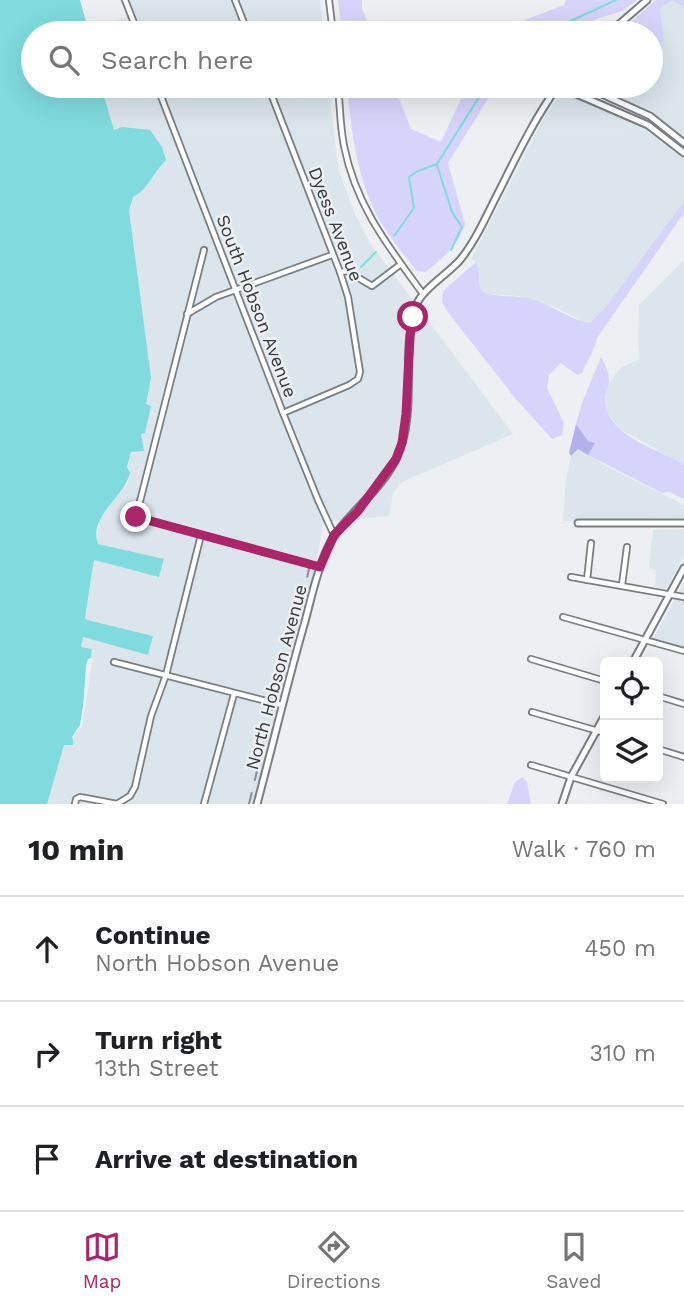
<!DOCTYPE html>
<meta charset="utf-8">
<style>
body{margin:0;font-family:"Work Sans",sans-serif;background:#f2f2f2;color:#202124}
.controls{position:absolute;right:21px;bottom:21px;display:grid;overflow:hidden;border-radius:10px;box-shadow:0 7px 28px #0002}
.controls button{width:63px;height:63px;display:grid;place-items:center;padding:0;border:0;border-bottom:2px solid #e0e0e0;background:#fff;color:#202124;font:35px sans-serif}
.stop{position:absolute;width:21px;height:21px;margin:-16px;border:5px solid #ac2469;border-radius:50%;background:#fff}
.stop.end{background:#ac2469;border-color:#fff;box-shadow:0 2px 7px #0008}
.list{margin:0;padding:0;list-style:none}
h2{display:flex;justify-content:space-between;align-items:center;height:91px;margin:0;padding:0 28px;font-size:30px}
h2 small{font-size:23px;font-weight:400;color:#757577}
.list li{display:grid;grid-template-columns:46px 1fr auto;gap:21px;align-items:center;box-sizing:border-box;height:105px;padding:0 28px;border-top:2px solid #e0e0e0}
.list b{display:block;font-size:26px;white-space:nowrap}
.list p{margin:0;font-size:23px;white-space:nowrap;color:#757577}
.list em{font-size:23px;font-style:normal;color:#757577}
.icon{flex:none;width:38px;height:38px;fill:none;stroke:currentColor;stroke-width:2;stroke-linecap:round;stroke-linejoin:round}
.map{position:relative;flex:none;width:684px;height:804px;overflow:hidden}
.search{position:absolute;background:#fff;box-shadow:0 7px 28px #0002;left:21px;right:21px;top:21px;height:77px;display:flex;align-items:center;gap:18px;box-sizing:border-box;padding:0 24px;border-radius:38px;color:#757577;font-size:26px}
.sheet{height:406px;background:#fff}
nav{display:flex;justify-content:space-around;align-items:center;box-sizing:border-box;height:98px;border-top:2px solid #e0e0e0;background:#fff;font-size:19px;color:#757577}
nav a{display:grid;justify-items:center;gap:4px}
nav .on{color:#ac2469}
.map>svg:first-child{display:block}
.built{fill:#dce5ec}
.green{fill:#d6d4fa}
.forest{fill:#b4b0ee}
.water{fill:#7fdbdd}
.pier{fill:#edeff2}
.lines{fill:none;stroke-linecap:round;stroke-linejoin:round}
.stream{stroke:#7fdbdd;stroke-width:2}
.minor-casing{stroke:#7b7e80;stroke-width:8}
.tertiary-casing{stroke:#7b7e80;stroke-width:9}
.minor{stroke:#fff;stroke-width:4.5}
.tertiary{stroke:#fff;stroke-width:5}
.rail{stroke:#8c8d8f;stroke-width:2;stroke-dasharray:12 12;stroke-linecap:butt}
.route{stroke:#ac2469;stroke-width:9}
.labels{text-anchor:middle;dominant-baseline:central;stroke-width:5;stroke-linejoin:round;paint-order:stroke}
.street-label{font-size:18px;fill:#373839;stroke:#edeff2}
</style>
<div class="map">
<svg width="684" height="804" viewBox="0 0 684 804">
<rect width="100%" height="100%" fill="#edeff2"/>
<g class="built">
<path d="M121,0H320L324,33H101L99,27L127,17Z"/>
<path d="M656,0H684V139L665,123L652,115L587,86H651V33H618Z"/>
<path d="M101,86H329L338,168L354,212L370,243L513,434L402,482L393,493L389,516L323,522L317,561L253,804H47L57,769L0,643L73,738L92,650L81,647L94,560L159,577L164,560L98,544L96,541L100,517L128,483L130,473L127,468L131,452L136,453L0,351L148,387L150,378L129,209L23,172L133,197L120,129L114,130Z"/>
<path d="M568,93L644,127L661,138L684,158V201L605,308L590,323L580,320L557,308L519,296L490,294L483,291L479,285L476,262L471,259L541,123L557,98Z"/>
<path d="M684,260V465L620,429L608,413L605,401L606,390L616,373L622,367L640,359L638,340L639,305Z"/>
<path d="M578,449L606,466L684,505V518L563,521L566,479L571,456Z"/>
<path d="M684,529V555L678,567L666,589L655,587L656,570L649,567L653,530Z"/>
<path d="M684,583V648L683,651L651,642Z"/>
</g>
<g class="green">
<path d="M338,0H362V9L372,33H342Z"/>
<path d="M566,0H637L622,11L599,18L565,33H491L492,31H496L564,5Z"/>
<path d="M656,0H684V7L672,0L660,9L664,40L660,48L651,51V33H619Z"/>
<path d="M347,86H394L411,129L441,142L467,86H496L448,163L465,224C460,244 441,260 425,272L417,271C400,250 381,227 371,203C355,165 351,126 347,86Z"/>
<path d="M684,201V213L597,338L595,346L582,373L577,375L561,363L549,375L547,388L564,423L562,435L552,439L515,398L447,311L442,302L443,291L476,262C482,270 475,285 484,292C492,297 518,296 528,298C551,304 570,320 590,323L605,308Z"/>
<path d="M601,357C605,363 610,375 609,382C609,388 605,391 605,398C606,438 657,447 684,465V499L669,492L662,493L588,455L590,448L576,424L582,403Z"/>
<path d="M522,777L527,782L531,804H507L515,782Z"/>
</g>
<path class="forest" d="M576,424L588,441L595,443L588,455L578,449L571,456L569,453Z"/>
<path class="water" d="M0,0H80L89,33H33V86H101L114,130L122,127L150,130L162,147L166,160C154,171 148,190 133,197L129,210L151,378L146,404L151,406L145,433L141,434L144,451L131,452L127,467L130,473C124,498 88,516 98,544L164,559L159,577L94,560L85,618L87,620L153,636L148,655L83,637L81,647L92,649L80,726L74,734L73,745H64L47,804H0Z"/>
<path class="pier" d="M91,658L94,660L92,663L82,727L74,735V741L72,737L80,725L83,708L86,666L88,659Z"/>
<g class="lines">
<g class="stream">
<path d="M521,33L529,25L545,32L555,33L562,25L616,0"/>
<path d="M437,165L452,212L462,227L451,250"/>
<path d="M394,236L414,208L409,177L418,171L437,164L486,86"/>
<path d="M361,267L376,252"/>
</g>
<g class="minor-casing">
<g id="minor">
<path d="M125,0L138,33"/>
<path d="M235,0L248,33"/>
<path d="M329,0L333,33"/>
<path d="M157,86L283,413L318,500L334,535"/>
<path d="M268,86L340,272L348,297L360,372L358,379L349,385L283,413"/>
<path d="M338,86C340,105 340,126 344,146C356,206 388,246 423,294"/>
<path d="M204,250L136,517L320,567"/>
<path d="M340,272L347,271L372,286L401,264"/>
<path d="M187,314L216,297L332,255"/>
<path d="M571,577L684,597"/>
<path d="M587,580L591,543"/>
<path d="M622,585L627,547"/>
<path d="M563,617L684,651"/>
<path d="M531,659L605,681"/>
<path d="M114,662L282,705"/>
<path d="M658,696L684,704"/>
<path d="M532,712L605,733"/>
<path d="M658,749L684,757"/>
<path d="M531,765L663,804"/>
<path d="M75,804L76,799L80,797L117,804"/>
<path d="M117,804L130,796L135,787L151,716L166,675L201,535"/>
<path d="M204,804L234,694"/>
</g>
</g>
<g class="tertiary-casing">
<g id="tertiary">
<path d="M609,33L647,0"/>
<path d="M558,86L648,125L684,153"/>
<path d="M584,86L650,116L684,143"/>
<path d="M578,523H684"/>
<path d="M633,662L684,568"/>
<path d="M257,804C273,744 287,684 304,625C311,600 316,573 327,549C343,515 381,493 397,457C418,410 400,354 416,306C421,290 448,274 460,260C474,243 484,221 494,201C514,162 532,122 558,86"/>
<path d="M562,804L571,777L605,715"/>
</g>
</g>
<use href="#minor" class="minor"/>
<use href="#tertiary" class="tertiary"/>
<g class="rail">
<path d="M302,601L309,569L307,559"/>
<path d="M249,804L301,590"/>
</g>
</g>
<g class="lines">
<path class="route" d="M136,517L320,567L334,535L358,511L396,459L402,443L406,414L410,336L413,317"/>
</g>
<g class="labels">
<g class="street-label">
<text transform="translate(336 224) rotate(69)">Dyess Avenue</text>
<text transform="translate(257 306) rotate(69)">South Hobson Avenue</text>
<text transform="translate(276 677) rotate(-75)">North Hobson Avenue</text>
</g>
</g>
</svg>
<div class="controls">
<button><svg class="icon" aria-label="locate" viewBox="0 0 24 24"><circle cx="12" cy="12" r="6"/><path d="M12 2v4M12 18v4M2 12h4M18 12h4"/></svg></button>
<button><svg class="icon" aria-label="layers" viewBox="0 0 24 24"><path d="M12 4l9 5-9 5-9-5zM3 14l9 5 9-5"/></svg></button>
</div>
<div class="stop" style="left:413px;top:317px"></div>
<div class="stop end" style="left:136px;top:517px"></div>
<div class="search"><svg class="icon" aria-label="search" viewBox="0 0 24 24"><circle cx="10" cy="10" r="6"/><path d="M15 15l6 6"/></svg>Search here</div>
</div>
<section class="sheet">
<h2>10 min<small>Walk · 760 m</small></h2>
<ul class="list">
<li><svg class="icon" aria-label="ahead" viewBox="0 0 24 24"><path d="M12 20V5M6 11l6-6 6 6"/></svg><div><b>Continue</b><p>North Hobson Avenue</p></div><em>450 m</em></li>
<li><svg class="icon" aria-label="right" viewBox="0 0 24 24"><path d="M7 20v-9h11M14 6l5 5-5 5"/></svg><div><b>Turn right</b><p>13th Street</p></div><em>310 m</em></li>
<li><svg class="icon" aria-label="arrive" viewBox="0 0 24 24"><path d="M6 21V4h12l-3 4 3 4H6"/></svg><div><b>Arrive at destination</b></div></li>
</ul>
</section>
<nav>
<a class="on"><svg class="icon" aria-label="map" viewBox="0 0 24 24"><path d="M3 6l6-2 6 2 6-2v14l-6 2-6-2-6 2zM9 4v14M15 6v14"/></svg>Map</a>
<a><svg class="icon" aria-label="directions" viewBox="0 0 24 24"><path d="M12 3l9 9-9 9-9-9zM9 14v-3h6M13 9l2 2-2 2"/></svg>Directions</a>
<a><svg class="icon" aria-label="saved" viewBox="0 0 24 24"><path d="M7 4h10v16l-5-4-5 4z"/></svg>Saved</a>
</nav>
